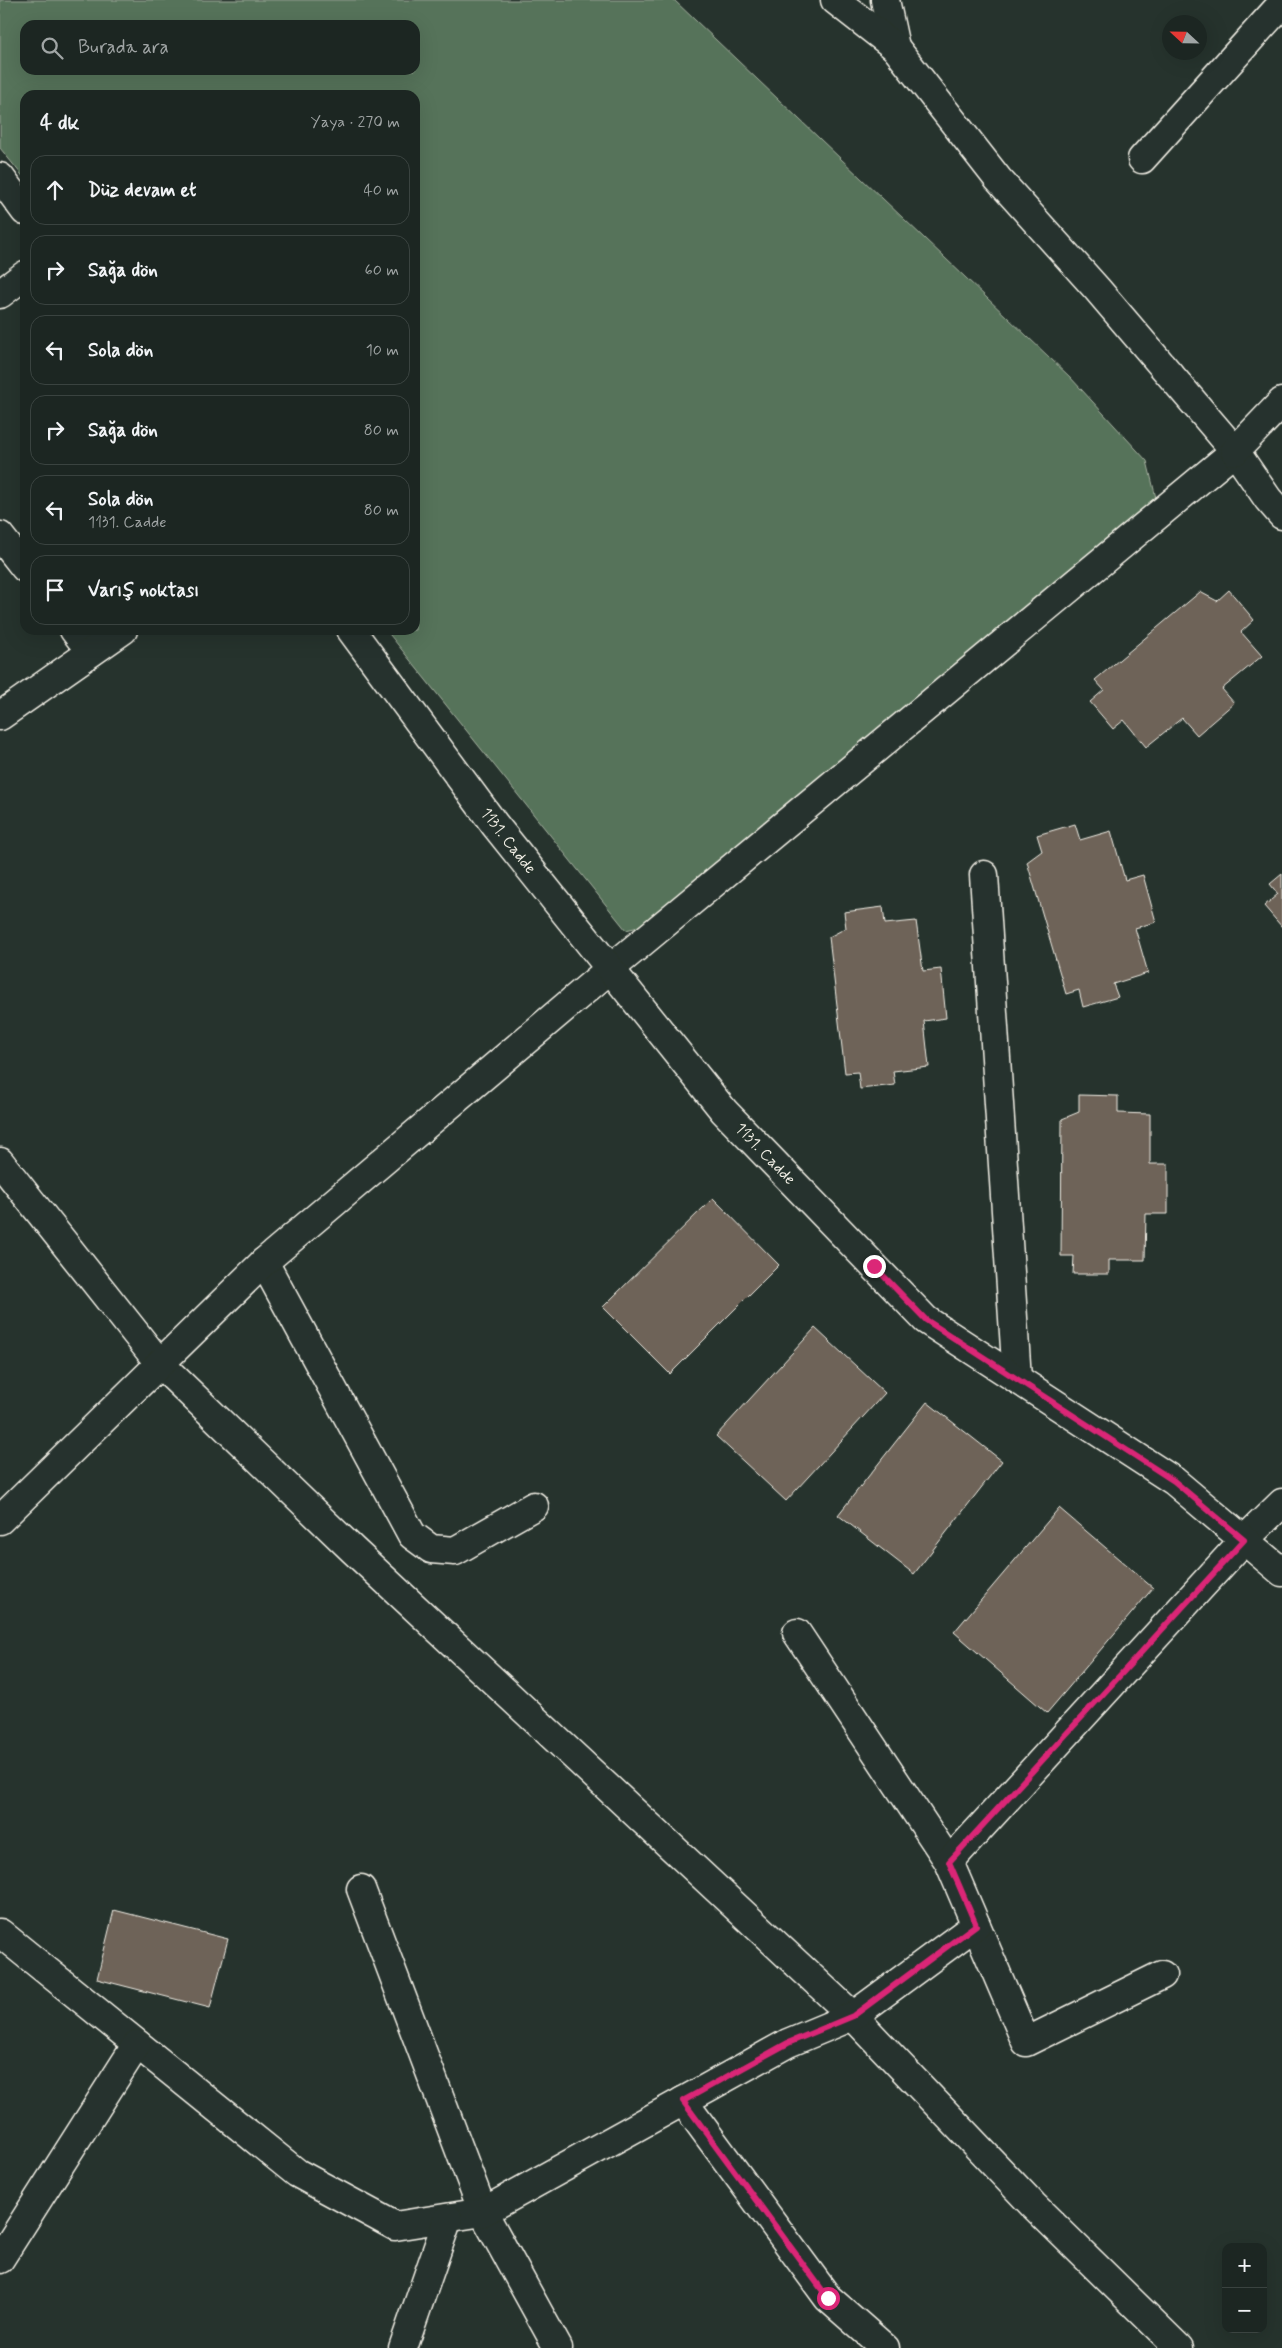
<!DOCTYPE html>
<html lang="tr">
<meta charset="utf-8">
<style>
body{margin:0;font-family:Mynerve,sans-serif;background:#29322f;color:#f1f3f6}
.controls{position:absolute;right:15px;bottom:15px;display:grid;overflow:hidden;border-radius:10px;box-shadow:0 5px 20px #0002}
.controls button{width:45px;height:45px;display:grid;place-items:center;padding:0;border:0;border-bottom:1px solid #3a4340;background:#1c2622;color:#f1f3f6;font:25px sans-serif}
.compass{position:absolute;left:1162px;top:15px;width:45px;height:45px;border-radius:50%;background:#1c2622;box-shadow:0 5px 20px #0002;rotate:292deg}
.stop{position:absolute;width:15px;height:15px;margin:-11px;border:4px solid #db2777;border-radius:50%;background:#fff}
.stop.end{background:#db2777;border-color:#fff;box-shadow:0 1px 5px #0008}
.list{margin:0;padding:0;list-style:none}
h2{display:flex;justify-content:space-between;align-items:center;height:65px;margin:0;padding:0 20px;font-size:21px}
h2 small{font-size:16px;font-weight:400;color:#a0a5a5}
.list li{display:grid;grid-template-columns:32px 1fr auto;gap:15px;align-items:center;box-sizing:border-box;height:70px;margin:0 10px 10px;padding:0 10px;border:1px solid #3a4340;border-radius:15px}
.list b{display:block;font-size:19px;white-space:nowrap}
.list p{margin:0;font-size:16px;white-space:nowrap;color:#a0a5a5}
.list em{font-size:16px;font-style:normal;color:#a0a5a5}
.icon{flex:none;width:28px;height:28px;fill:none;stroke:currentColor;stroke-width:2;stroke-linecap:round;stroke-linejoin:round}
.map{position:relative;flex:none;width:1282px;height:2348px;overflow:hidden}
.search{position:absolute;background:#1c2622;box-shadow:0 5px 20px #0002;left:20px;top:20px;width:400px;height:55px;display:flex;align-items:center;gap:12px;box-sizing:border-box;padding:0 18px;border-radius:15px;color:#a0a5a5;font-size:19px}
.panel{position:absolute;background:#1c2622;box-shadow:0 5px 20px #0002;left:20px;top:90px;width:400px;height:545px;border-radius:15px}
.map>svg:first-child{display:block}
.green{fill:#57735a;stroke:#a6b2a1;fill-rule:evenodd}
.building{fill:#6e6359;stroke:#f4f1e8}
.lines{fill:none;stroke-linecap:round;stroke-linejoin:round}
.street-casing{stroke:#f4f1e8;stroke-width:31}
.secondary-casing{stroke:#f4f1e8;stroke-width:31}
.street{stroke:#26332d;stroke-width:28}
.secondary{stroke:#26332d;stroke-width:28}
.route{stroke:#db2777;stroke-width:6}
.labels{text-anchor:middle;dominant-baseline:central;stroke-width:4.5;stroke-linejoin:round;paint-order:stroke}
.street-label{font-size:16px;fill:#f4f1e8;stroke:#26332d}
</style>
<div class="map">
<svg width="1282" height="2348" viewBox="0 0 1282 2348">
<rect width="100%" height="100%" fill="#26332d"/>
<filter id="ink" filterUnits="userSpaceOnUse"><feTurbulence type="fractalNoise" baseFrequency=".02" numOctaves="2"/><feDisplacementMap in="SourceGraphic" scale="10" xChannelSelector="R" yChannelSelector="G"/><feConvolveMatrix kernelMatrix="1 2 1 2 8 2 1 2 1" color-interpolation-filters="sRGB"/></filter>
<g filter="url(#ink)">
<path class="green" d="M0,0H674L1070,377L1147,461L1156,498L655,923L626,930L386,630H415V95H25V179L0,148ZM25,25H415V70H25Z"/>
<g class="building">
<path d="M1229,590L1254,620L1241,632L1262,656L1222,689L1234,703L1197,735L1182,718L1146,747L1124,720L1113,729L1090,702L1104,690L1095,680L1200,592L1217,601Z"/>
<path d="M1075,824L1080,840L1111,831L1125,880L1143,875L1156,922L1135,928L1148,973L1113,984L1118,997L1083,1007L1079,990L1066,994L1027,862L1042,851L1037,835Z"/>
<path d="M1282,874V927L1264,906L1278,894L1270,884Z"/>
<path d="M883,907L885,924L916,921L923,971L941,969L946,1018L924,1021L929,1067L893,1071L895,1085L860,1089L858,1072L845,1073L829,937L846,928L844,912Z"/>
<path d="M1079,1095L1118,1096V1113L1150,1114V1164H1168V1214H1146L1145,1260H1109V1274H1073L1074,1256H1061L1062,1119L1079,1112Z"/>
<path d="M713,1198L779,1265L670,1374L603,1307Z"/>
<path d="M815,1328L885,1393L786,1501L716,1436Z"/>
<path d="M927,1402L1002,1461L914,1574L838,1515Z"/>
<path d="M1059,1508L1153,1588L1047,1713L954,1632Z"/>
<path d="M114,1910L228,1939L210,2008L97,1979Z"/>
</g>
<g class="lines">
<g class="street-casing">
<g id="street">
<path d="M885,0L895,47"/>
<path d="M1142,159L1279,7"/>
<path d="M0,294L25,275"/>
<path d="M0,536L25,568"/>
<path d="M74,630L91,652"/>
<path d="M0,716L123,630"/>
<path d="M984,875L1017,1379"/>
<path d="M0,1162L160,1364L353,1550L853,2016L1033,2205L1179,2348"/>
<path d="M264,1262L412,1535L431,1549L455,1551L534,1506"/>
<path d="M0,1520L264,1262L610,969L1235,451"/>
<path d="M797,1633L949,1862L1026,2042L1162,1975"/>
<path d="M949,1862L1244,1540L1282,1503"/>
<path d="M361,1889L483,2212L558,2348"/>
<path d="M0,1933L297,2173L395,2226L483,2212L788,2043L853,2016L976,1925"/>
<path d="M683,2101L828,2298L885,2348"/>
<path d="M0,2259L137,2044"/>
<path d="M403,2348L448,2218"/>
</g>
</g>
<g class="secondary-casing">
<g id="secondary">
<path d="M835,0L895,47L998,179L1097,289L1235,451L1268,499L1282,515"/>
<path d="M0,177L25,211"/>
<path d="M1235,451L1282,402"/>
<path d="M351,630L495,825L724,1111L926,1320L1174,1481L1282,1572"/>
</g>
</g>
<use href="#street" class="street"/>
<use href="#secondary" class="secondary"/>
</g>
</g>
<g class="lines" filter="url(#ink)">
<path class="route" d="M828,2298L683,2101L788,2043L853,2016L976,1925L949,1862L1244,1540L1174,1481L926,1320L874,1266"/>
</g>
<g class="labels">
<g class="street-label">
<text transform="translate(508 841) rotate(52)">1131. Cadde</text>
<text transform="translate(765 1154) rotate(46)">1131. Cadde</text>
</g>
</g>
</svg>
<div class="controls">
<button>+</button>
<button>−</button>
</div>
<svg class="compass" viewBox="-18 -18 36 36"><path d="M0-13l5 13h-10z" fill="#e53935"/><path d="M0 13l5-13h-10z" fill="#a0a5a5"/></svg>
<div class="stop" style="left:828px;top:2298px"></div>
<div class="stop end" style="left:874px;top:1266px"></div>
<div class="search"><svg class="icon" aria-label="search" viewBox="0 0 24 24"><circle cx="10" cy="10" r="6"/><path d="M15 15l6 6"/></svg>Burada ara</div>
<section class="panel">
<h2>4 dk<small>Yaya · 270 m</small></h2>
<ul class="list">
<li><svg class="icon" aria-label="ahead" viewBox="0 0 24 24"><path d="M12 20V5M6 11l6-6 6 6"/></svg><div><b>Düz devam et</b></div><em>40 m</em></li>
<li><svg class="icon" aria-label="right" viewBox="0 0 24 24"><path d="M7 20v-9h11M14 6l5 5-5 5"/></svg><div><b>Sağa dön</b></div><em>60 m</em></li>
<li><svg class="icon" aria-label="left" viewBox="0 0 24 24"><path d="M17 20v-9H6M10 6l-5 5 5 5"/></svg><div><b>Sola dön</b></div><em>10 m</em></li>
<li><svg class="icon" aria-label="right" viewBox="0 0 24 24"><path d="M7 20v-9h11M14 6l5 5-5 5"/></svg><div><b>Sağa dön</b></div><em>80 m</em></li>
<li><svg class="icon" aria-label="left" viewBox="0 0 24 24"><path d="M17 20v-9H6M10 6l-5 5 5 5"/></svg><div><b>Sola dön</b><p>1131. Cadde</p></div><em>80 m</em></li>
<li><svg class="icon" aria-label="arrive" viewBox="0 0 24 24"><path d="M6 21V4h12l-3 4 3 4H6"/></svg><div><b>Varış noktası</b></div></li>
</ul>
</section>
</div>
